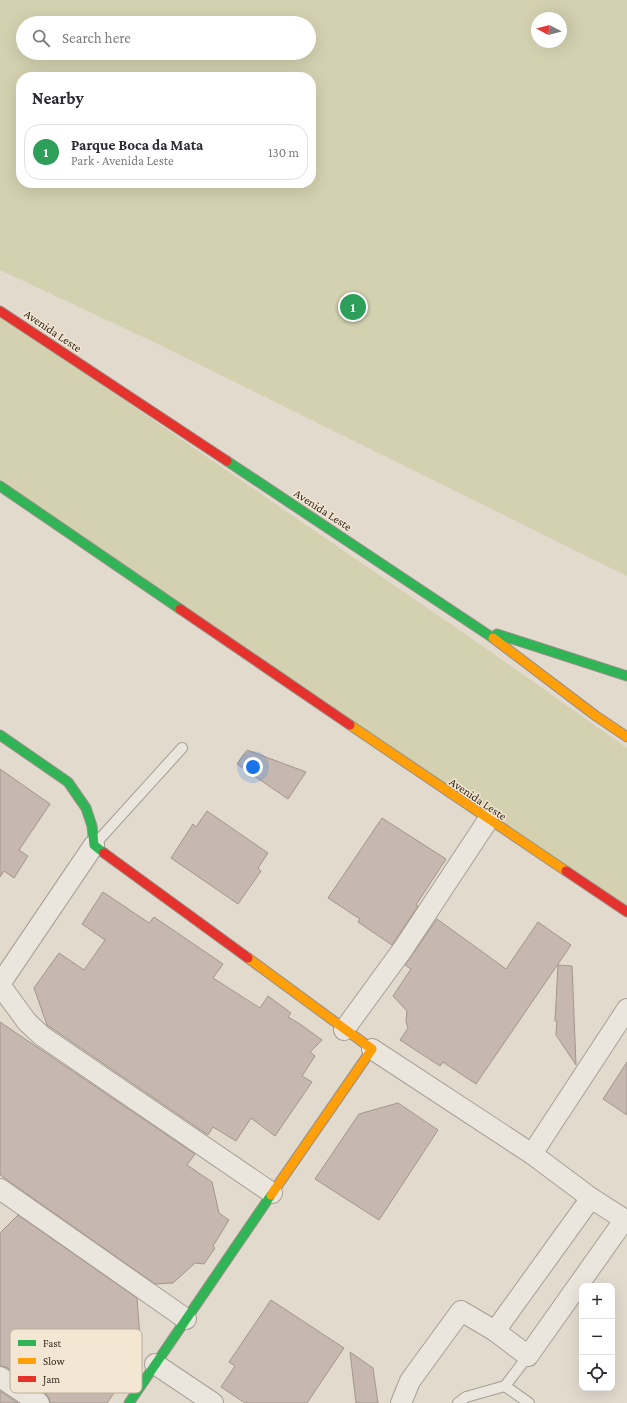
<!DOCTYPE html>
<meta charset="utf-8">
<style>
body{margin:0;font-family:"Crimson Pro",serif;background:#f2f2f3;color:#2b2b33}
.controls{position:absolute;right:12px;bottom:12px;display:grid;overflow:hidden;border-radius:8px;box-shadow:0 4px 16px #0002}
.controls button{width:36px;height:36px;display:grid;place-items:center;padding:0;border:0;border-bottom:1px solid #e1e1e2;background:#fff;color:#2b2b33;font:20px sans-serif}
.compass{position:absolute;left:531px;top:12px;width:36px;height:36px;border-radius:50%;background:#fff;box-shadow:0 4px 16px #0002;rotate:277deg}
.you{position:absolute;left:253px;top:767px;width:14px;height:14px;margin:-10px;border:3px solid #fff;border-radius:50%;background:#1a73e8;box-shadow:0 0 0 6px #1a73e833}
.badge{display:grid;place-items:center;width:26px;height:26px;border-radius:50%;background:#7c3aed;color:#fff;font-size:13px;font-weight:700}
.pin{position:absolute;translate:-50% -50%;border:2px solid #fff;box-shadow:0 1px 4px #0006}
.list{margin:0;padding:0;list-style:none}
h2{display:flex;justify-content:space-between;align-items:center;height:52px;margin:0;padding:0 16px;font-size:17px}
h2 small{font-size:13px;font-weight:400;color:#7c7c81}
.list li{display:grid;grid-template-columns:26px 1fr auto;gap:12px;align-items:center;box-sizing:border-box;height:56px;margin:0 8px 8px;padding:0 8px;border:1px solid #e1e1e2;border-radius:16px}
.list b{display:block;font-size:15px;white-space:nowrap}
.list p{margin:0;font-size:13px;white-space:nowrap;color:#7c7c81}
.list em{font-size:13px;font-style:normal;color:#7c7c81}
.icon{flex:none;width:22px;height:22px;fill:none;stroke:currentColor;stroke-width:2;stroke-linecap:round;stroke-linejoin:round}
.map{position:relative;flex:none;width:627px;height:1403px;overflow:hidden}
.search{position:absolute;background:#fff;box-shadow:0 4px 16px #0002;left:16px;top:16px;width:300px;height:44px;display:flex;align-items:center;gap:10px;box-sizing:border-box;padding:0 14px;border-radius:22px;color:#7c7c81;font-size:15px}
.panel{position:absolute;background:#fff;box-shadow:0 4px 16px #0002;left:16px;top:72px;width:300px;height:116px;border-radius:16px}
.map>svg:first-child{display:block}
.green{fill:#d3d1b0;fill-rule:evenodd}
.building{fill:#c6b8ae;stroke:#a2968c}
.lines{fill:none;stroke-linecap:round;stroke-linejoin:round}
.lane-casing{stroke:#a79f96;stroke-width:12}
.street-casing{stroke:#a79f96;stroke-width:22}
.fast-casing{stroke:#978f86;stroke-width:11}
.slow-casing{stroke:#978f86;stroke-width:11}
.jam-casing{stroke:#978f86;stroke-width:11}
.lane{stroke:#eae6de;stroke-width:10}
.street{stroke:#eae6de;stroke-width:20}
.fast{stroke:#30b455;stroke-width:9}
.slow{stroke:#ff9f0a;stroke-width:9}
.jam{stroke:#e5322d;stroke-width:9}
.labels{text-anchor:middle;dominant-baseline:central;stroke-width:3;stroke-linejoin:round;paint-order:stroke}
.street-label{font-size:12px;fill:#35281f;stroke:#f3e7d3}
.key{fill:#f3e7d3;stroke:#baae9d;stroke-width:1}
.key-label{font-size:11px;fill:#35281f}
</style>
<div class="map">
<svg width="627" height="1403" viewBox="0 0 627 1403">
<rect width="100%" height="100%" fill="#e2dacd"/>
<g class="green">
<path d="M0,0H627V576L158,344L0,270ZM537,18H561V42H537ZM23,23H309V53H23ZM21,77H311V183H21Z"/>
<path d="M0,315L471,638L627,748V913L0,484Z"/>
</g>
<g class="building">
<path d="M247,750L306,772L288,799L237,764Z"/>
<path d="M0,769L50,804L19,850L28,856L14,878L4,871L0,877Z"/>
<path d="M207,811L268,853L258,868L261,871L238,904L171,858L193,824L196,827Z"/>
<path d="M382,818L446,859L416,905L418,906L392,945L358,922L360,919L328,898Z"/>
<path d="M103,892L149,923L154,917L223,964L213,978L260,1008L268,996L291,1013L288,1017L300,1024L322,1040L310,1052L315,1056L302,1076L312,1082L275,1136L251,1118L236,1141L213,1127L208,1135L47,1025L34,988L59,953L84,970L105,940L82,924Z"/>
<path d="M437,919L506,969L538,922L571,945L476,1084L443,1062L440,1066L400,1040L408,1028L406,1021L407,1011L393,996L411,969L405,965Z"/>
<path d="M558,965L572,966L576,1065L556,1035L557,1021H555Z"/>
<path d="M0,1022L195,1154L187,1165L212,1182L219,1213L229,1220L213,1246L215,1248L204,1264L195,1263L173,1283L155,1284L0,1175Z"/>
<path d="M627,1062V1115L603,1099Z"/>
<path d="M398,1103L438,1130L379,1220L315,1179L359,1114Z"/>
<path d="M18,1215L137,1298L140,1338L123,1365L130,1370L107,1403H50L49,1398L45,1393L6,1367L0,1366V1233Z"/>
<path d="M271,1300L344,1348L307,1403H245L221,1387L235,1366L229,1362Z"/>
<path d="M350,1352L373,1368L378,1403H356Z"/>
<path d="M0,1391L18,1403H0Z"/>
</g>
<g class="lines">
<g class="lane-casing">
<g id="lane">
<path d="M96,843L182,748"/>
<path d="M528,1356L505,1386L529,1403"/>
<path d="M458,1403L466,1397L505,1386"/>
</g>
</g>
<g class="street-casing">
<g id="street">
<path d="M0,984L94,845"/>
<path d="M0,985L27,1022L42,1036L272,1193"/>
<path d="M344,1030L403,949L488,820"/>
<path d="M372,1049L532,1154L591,1198L627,1221"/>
<path d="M532,1154L627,1009"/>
<path d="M0,1189L186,1319"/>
<path d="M495,1331L591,1198"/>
<path d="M155,1364L213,1403"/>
<path d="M0,1377L39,1403"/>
<path d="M401,1403L410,1381L461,1311L495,1331L528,1356L625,1219"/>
</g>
</g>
<g class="fast-casing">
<g id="fast">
<path d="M227,461L493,638"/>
<path d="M0,486L180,609"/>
<path d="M497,634L627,676"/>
<path d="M0,735L68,782L86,808L92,826L94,845L104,853"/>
<path d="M129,1403L271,1195"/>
</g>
</g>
<g class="slow-casing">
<g id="slow">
<path d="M493,638L596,716L627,737"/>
<path d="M350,725L566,871"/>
<path d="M248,958L372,1049L271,1195"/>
</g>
</g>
<g class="jam-casing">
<g id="jam">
<path d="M0,311L227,461"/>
<path d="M180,609L350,725"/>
<path d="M104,853L248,958"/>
<path d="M566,871L627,912"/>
</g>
</g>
<use href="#lane" class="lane"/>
<use href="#street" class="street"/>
<use href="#fast" class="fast"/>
<use href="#slow" class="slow"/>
<use href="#jam" class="jam"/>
</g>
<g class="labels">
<g class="street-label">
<text transform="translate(53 331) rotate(34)">Avenida Leste</text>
<text transform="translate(323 510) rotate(33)">Avenida Leste</text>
<text transform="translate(478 799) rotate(34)">Avenida Leste</text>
</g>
</g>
<rect x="10" y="1329" width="132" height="64" rx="6" class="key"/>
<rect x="18" y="1340" width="18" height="6" fill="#30b455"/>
<rect x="18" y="1358" width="18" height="6" fill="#ff9f0a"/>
<rect x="18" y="1376" width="18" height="6" fill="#e5322d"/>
<g class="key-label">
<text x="43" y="1347">Fast</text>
<text x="43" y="1365">Slow</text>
<text x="43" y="1383">Jam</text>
</g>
</svg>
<div class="controls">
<button>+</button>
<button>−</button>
<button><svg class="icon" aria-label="locate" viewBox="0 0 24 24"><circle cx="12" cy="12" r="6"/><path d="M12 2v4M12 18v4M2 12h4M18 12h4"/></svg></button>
</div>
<svg class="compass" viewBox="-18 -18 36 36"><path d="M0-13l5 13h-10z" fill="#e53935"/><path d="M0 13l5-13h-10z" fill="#7c7c81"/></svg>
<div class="you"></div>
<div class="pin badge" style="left:353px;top:307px;background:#2e9e5b">1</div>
<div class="search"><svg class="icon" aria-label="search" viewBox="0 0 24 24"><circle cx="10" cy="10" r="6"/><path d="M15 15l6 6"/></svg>Search here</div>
<section class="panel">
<h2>Nearby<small></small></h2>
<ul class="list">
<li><span class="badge" style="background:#2e9e5b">1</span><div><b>Parque Boca da Mata</b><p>Park · Avenida Leste</p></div><em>130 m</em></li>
</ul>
</section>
</div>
